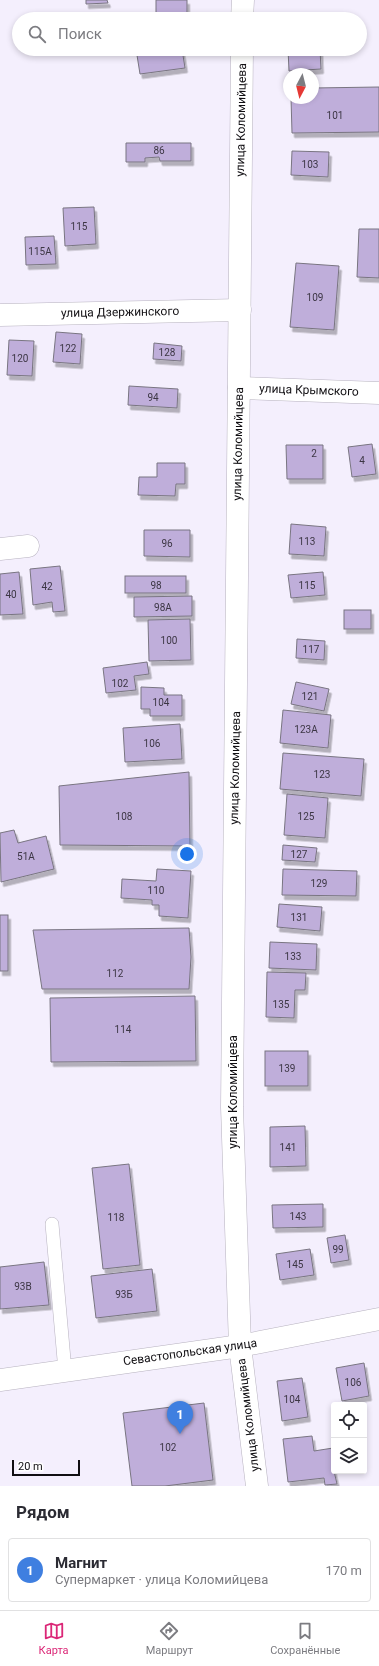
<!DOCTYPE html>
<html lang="ru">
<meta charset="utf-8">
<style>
body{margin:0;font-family:Roboto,sans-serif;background:#f7f7f7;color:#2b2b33}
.controls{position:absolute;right:12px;bottom:12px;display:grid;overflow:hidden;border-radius:4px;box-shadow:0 2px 6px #0003}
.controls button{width:36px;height:36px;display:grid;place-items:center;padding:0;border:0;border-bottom:1px solid #e1e1e2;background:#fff;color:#2b2b33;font:20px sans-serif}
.compass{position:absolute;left:283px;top:68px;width:36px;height:36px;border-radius:50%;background:#fff;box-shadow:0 2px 6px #0003;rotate:187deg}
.scale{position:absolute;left:12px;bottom:10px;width:68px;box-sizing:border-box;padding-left:4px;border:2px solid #100e12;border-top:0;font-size:11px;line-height:14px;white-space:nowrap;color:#100e12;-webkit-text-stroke:3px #fff;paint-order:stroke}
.you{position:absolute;left:187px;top:854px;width:14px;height:14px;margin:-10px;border:3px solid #fff;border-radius:50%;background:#1a73e8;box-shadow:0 0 0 6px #1a73e833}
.badge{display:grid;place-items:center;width:26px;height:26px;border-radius:50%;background:#db2777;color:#fff;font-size:13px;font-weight:700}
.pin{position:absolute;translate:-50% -33px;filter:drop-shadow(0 1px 2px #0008)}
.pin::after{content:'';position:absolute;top:21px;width:14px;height:12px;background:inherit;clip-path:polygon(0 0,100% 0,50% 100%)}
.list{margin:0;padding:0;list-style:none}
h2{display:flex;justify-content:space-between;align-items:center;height:52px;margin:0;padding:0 16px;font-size:17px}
h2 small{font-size:13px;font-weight:400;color:#7c7c81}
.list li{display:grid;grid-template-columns:26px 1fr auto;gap:12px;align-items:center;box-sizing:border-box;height:64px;margin:0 8px 8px;padding:0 8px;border:1px solid #e1e1e2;border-radius:4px}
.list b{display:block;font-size:15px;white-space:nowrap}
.list p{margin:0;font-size:13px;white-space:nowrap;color:#7c7c81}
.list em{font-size:13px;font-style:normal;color:#7c7c81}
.icon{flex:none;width:22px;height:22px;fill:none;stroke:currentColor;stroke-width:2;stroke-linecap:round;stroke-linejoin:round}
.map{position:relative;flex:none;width:379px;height:1486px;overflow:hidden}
.search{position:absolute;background:#fff;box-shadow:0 2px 6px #0003;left:12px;right:12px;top:12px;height:44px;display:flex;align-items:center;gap:10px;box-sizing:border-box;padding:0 14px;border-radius:22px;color:#7c7c81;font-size:15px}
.sheet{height:124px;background:#fff}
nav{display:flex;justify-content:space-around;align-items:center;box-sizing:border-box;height:56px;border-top:1px solid #e1e1e2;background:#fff;font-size:11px;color:#7c7c81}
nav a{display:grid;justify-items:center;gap:2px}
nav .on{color:#db2777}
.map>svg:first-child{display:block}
.building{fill:#bfaeda;stroke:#797581;filter:url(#shadow)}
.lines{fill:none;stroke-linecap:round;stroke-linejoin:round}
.service-casing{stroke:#b7b2bf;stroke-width:14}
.minor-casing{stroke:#b7b2bf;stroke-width:23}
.tertiary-casing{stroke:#b7b2bf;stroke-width:23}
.secondary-casing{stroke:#b7b2bf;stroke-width:23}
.service{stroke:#fff;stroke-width:13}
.minor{stroke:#fff;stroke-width:22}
.tertiary{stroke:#fff;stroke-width:22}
.secondary{stroke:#fff;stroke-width:22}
.labels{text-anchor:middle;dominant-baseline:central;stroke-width:3;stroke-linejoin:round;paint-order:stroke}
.number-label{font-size:10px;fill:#3c3644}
.street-label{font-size:12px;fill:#100e12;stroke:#fff}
</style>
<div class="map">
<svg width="379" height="1486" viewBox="0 0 379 1486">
<defs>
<filter id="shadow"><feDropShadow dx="2.5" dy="4.5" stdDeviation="0" flood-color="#0004"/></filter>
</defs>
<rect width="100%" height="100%" fill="#f4effd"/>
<g class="building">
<path d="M86,0H107L108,3L86,4Z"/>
<rect x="156" y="0" width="31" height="19"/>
<path d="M136,49H182L185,68L140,74Z"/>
<path d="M288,49H320L321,69L289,71Z"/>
<path d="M379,87V132L292,133L291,98H313V88Z"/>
<path d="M126,143H191V161H160L159,157L145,158V162H126Z"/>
<path d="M292,151L329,152L328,177L291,175Z"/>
<path d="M94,207L96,244L65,246L63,208Z"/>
<path d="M359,229H379V278L357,277Z"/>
<path d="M54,236L56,264L26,265L25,237Z"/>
<path d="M296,263L339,266L334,330L290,327Z"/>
<path d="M56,332L82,334L80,364L53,362Z"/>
<path d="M9,340L34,341L32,376L7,375Z"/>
<path d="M154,343L182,346L181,361L153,359Z"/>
<path d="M129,386L178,389L177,408L128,405Z"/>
<path d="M372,444L376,474L352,477L348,447Z"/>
<path d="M286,445H323V479H287Z"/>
<path d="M157,463H185V484H176L175,496L138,495L139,477H157Z"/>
<path d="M291,524L326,527L324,556L289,554Z"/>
<path d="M144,530H190V557L144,556Z"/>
<path d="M60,566L65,611L53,612L52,602L33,605L30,569Z"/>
<path d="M19,572L23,614L0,615V574Z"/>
<path d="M323,572L325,595L291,598L288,575Z"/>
<rect x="125" y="576" width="61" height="17"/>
<path d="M192,596V616L134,617V597Z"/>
<rect x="344" y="610" width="27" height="19"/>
<path d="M190,619L191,660L149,661L148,620Z"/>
<path d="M297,639L325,641L324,660L296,658Z"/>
<path d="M147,662L149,674L134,676L136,690L106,693L103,668Z"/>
<path d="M296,682L329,689L324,711L291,704Z"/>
<path d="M141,687L164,688V695H182V716H150V709H141Z"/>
<path d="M283,710L331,715L328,748L280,743Z"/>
<path d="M180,724L182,759L125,762L123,728Z"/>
<path d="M283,753L364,759L361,796L280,789Z"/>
<path d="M189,772L190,846L60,845L59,786Z"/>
<path d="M287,794L328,798L325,838L284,835Z"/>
<path d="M14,830L18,843L46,836L54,869L1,882L0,833Z"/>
<path d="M283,845L317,848L315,862L282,860Z"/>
<path d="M157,869L191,871L188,918L159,916V905H152V900L121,898L122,879L156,881Z"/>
<path d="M283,869L357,871L356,896L282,895Z"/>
<path d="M279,904L322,907L320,931L277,927Z"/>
<rect x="0" y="915" width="8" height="56"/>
<path d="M189,928L191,957L189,989H42L33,930Z"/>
<path d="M270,942L317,944L316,970L269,968Z"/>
<path d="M267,972L306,973L305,990H295L294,1018L266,1017Z"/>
<path d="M195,996L196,1061L51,1062L50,998Z"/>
<rect x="265" y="1051" width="43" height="35"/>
<path d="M305,1126L306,1166L270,1167V1127Z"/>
<path d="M129,1164L140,1265L103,1269L92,1168Z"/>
<path d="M323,1204V1227L273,1228L272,1205Z"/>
<path d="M345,1235L349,1260L331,1263L327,1238Z"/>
<path d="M310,1249L314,1275L280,1280L276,1254Z"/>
<path d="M44,1262L49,1305L0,1309V1267Z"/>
<path d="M152,1269L157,1311L96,1318L91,1276Z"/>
<path d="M364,1363L369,1396L342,1401L336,1368Z"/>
<path d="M302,1378L308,1417L282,1421L277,1381Z"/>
<path d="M204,1403L213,1480L165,1486H132L123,1413Z"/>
<path d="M312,1436L314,1451L333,1448L334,1471L337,1484L325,1485L324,1478L288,1482L283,1439Z"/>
</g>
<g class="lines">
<g class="service-casing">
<path id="service" d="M52,1224L65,1371"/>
</g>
<g class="minor-casing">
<g id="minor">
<path d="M0,315L240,310"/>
<path d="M239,388L379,393"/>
<path d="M0,549L28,546"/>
</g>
</g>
<g class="tertiary-casing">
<path id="tertiary" d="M240,1346L379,1319"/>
</g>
<g class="secondary-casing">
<g id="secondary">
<path d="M242,19L243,0"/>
<path d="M242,49L232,1107L240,1346L257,1486"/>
<path d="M0,1380L240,1346"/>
</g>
</g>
<use href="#service" class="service"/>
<use href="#minor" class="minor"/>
<use href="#tertiary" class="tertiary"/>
<use href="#secondary" class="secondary"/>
</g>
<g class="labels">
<g class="number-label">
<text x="335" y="115">101</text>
<text x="159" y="150">86</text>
<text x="310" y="164">103</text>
<text x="79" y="226">115</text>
<text x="40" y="251">115А</text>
<text x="315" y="297">109</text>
<text x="68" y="348">122</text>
<text x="167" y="352">128</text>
<text x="20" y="358">120</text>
<text x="153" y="397">94</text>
<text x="314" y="453">2</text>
<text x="362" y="460">4</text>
<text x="307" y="541">113</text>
<text x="167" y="543">96</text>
<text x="156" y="585">98</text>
<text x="307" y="585">115</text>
<text x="47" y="586">42</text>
<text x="11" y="594">40</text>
<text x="163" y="607">98А</text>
<text x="169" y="640">100</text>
<text x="311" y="649">117</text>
<text x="120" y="683">102</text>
<text x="310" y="696">121</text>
<text x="161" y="702">104</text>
<text x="306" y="729">123А</text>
<text x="152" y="743">106</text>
<text x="322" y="774">123</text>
<text x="124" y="816">108</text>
<text x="306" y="816">125</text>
<text x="299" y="854">127</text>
<text x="26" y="856">51А</text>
<text x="319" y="883">129</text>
<text x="156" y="890">110</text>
<text x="299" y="917">131</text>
<text x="293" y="956">133</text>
<text x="115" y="973">112</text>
<text x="281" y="1004">135</text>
<text x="123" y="1029">114</text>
<text x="287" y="1068">139</text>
<text x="288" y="1147">141</text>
<text x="298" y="1216">143</text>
<text x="116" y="1217">118</text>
<text x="338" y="1249">99</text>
<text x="295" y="1264">145</text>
<text x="23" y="1286">93В</text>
<text x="124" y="1294">93Б</text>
<text x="353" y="1382">106</text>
<text x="292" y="1399">104</text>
<text x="168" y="1447">102</text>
</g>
<g class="street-label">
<text transform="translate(241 120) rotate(-89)">улица Коломийцева</text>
<text transform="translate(120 312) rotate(-1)">улица Дзержинского</text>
<text transform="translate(309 390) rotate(2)">улица Крымского</text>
<text transform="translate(238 444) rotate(-89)">улица Коломийцева</text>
<text transform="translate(235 768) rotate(-89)">улица Коломийцева</text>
<text transform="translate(233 1092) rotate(-90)">улица Коломийцева</text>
<text transform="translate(190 1352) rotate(-8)">Севастопольская улица</text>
<text transform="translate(248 1415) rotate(-97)">улица Коломийцева</text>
</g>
</g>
</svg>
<div class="controls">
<button><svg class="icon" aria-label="locate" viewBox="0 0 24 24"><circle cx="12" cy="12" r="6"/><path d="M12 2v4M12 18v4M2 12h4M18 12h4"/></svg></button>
<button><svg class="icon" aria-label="layers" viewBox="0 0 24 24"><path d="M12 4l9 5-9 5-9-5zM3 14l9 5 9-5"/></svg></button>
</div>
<svg class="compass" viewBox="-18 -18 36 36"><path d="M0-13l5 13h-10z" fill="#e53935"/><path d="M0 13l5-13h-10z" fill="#7c7c81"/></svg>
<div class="scale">20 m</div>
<div class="you"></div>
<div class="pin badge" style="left:180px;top:1434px;background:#3f7fe0">1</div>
<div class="search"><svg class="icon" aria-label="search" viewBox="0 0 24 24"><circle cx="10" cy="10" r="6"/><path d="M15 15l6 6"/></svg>Поиск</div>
</div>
<section class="sheet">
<h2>Рядом<small></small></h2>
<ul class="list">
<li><span class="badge" style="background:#3f7fe0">1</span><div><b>Магнит</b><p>Супермаркет · улица Коломийцева</p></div><em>170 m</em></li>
</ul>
</section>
<nav>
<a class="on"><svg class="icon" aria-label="map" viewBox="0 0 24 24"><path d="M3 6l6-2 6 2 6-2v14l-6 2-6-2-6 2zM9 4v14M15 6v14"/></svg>Карта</a>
<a><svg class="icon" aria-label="directions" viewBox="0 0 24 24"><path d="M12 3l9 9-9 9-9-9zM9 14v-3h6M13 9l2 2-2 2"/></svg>Маршрут</a>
<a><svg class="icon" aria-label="saved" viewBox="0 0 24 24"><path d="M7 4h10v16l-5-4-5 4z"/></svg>Сохранённые</a>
</nav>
